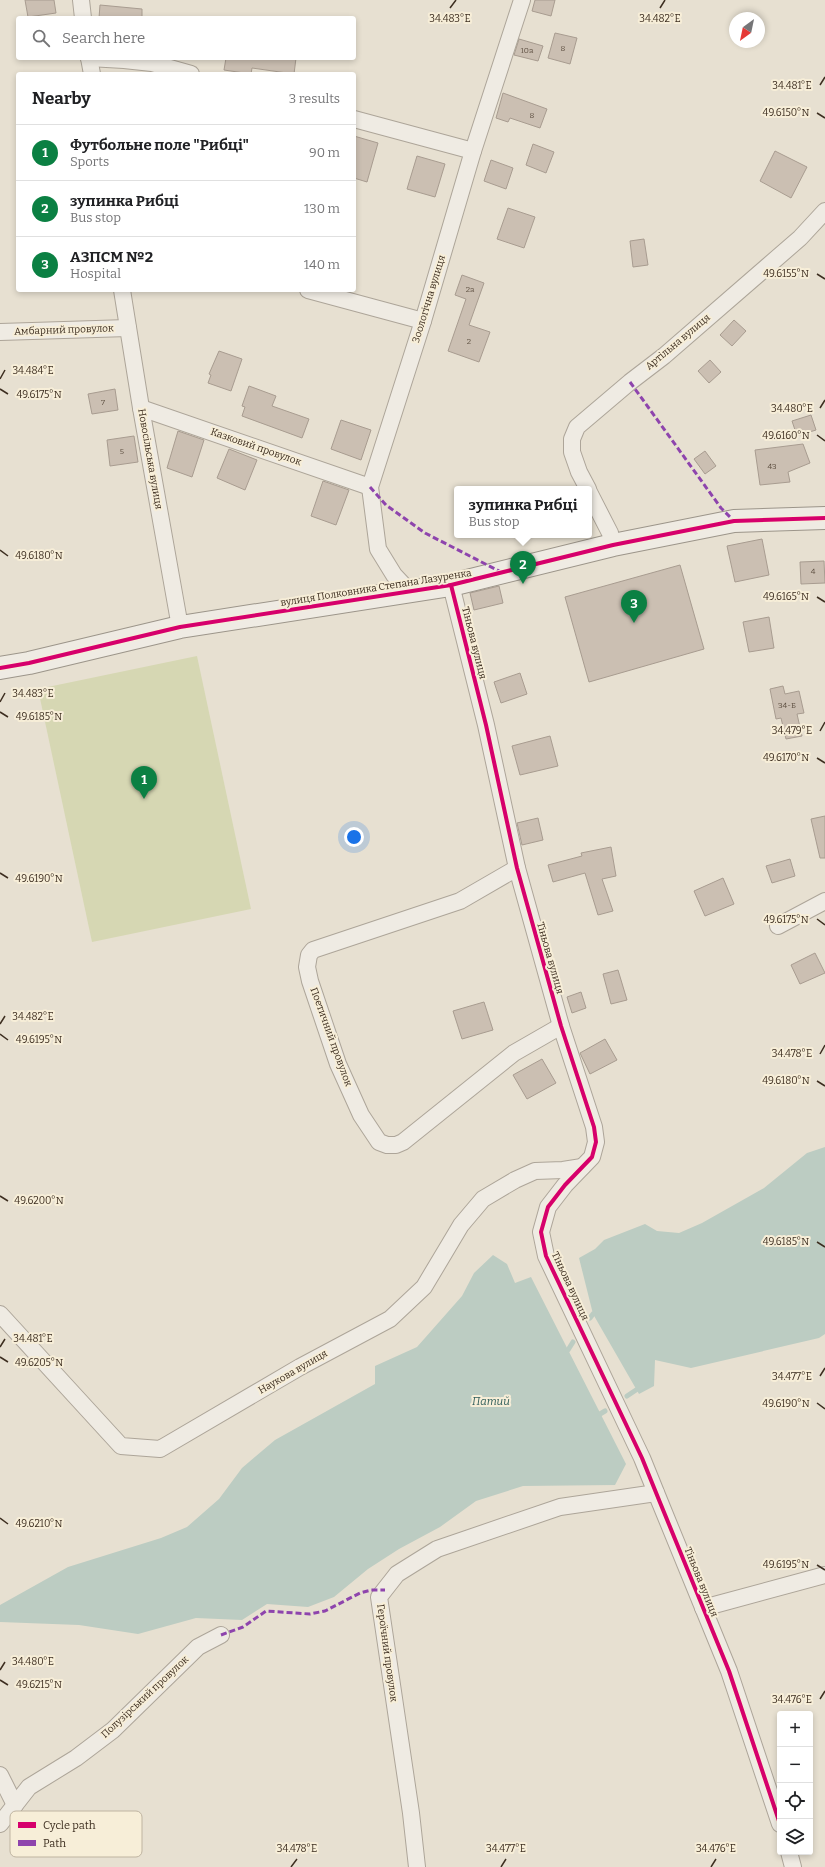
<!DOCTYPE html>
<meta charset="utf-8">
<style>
body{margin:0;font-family:Bitter,serif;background:#f6f6f6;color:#202124}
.controls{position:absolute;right:12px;bottom:12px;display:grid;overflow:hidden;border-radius:4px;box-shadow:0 2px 6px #0003}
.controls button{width:36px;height:36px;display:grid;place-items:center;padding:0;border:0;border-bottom:1px solid #e0e0e0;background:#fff;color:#202124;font:20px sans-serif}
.compass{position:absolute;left:729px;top:12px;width:36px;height:36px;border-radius:50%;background:#fff;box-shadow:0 2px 6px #0003;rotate:213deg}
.you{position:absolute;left:354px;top:837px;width:14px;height:14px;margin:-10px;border:3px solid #fff;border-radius:50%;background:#1a73e8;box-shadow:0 0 0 6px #1a73e833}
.badge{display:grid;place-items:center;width:26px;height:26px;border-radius:50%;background:#0b8043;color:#fff;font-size:13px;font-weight:700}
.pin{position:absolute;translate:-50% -33px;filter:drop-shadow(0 1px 2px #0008)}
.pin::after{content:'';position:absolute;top:21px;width:14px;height:12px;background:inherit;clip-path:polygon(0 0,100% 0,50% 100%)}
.popup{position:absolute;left:454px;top:486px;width:138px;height:52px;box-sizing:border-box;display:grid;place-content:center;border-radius:4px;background:#fff;filter:drop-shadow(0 1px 3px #0005);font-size:13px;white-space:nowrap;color:#757577}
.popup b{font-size:15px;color:#202124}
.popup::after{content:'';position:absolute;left:50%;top:100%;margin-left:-8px;border:8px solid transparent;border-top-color:#fff}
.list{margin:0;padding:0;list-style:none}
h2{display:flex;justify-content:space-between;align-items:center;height:52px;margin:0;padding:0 16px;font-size:17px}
h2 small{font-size:13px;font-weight:400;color:#757577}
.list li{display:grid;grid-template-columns:26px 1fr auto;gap:12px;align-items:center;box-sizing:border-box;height:56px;padding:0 16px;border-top:1px solid #e0e0e0}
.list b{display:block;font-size:15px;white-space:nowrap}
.list p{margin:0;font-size:13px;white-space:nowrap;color:#757577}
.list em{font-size:13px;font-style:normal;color:#757577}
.icon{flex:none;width:22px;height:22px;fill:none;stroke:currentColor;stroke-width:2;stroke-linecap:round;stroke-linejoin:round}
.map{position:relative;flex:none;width:825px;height:1867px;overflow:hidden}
.search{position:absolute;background:#fff;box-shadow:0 2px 6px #0003;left:16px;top:16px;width:340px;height:44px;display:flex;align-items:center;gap:10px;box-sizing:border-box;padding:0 14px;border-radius:4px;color:#757577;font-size:15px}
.panel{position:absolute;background:#fff;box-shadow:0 2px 6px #0003;left:16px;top:72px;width:340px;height:220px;border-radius:4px}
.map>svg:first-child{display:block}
.green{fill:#d6d7b3}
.water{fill:#bcccc2}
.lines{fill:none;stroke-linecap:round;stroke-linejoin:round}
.stream{stroke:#bcccc2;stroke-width:5}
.building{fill:#cbbfb2;stroke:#a89c90}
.street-casing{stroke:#ada599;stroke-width:18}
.secondary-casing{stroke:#9c958a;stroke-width:24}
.street{stroke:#efebe3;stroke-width:16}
.secondary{stroke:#efebe3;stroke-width:22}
.quiet{stroke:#8e44ad;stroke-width:3;stroke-dasharray:6 3;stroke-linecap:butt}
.cycleway-casing{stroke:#f7eed8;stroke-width:6}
.cycleway{stroke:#d6006c;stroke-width:4}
.ticks{fill:none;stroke:#3d2e20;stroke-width:1.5}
.labels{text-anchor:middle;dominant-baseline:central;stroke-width:4;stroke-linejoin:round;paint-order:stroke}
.number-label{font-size:8px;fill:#605244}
.street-label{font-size:10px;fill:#3d2e20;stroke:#f7eed8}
.water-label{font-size:11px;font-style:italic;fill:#2f5d5a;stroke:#f7eed8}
.key{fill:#f7eed8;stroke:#bfb4a1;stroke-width:1}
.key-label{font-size:11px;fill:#3d2e20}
.ticks-label{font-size:10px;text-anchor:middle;fill:#3d2e20;stroke:#f7eed8;stroke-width:4;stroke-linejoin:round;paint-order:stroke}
</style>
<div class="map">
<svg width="825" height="1867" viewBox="0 0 825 1867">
<rect width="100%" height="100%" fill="#e7e0d1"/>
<path class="green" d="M197,656L251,909L92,942L38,689Z"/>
<g class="water">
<path d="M825,1147V1334L819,1338L691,1368L655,1360L654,1386L639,1394L593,1314L579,1258L595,1249L604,1240L645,1224L657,1231L679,1233L702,1223L764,1188L807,1153Z"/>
<path d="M493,1255L507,1264L515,1283L531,1277L626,1464L615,1485L523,1486L476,1501L440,1527L399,1549L368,1569L334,1597L308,1607L267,1604L242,1620L196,1618L138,1634L79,1625L0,1622V1605L68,1567L161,1538L187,1527L219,1499L242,1468L275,1440L375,1384V1366L417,1347L462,1296L474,1273Z"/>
</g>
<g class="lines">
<g class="stream">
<path d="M590,1318L593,1314"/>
<path d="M568,1350L573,1342"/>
<path d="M627,1396L636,1390"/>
<path d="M600,1414L605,1411"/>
</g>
</g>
<g class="building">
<path d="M25,0H54L56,13L28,17Z"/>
<path d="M535,0H555L551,16L532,11Z"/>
<path d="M100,5L142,9V18H99Z"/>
<path d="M555,33L577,38L570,64L548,58Z"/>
<path d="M519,39L543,46L538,61L514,55Z"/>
<path d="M226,58H296L294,74L252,68L251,74L224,70Z"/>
<path d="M503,93L547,109L540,128L510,118L508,122L496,118Z"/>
<path d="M354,136L378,143L367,182L354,178Z"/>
<path d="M533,144L554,152L546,173L526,165Z"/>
<path d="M775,151L807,167L791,198L760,181Z"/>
<path d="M417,156L445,164L435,197L407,189Z"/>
<path d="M491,160L513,168L506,189L484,181Z"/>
<path d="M508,208L535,217L524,248L497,239Z"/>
<path d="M644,239L648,265L633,267L630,241Z"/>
<path d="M462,275L484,283L469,325L490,332L479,362L448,351L466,299L455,295Z"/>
<path d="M734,320L746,331L732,346L720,335Z"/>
<path d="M219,351L242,359L231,391L208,383L211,375L209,374Z"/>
<path d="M710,360L721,372L709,383L698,371Z"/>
<path d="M249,386L276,396L272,406L309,419L302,438L242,416L245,407L242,406Z"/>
<path d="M115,389L118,410L92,414L88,394Z"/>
<path d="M811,415L816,430L797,436L792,421Z"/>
<path d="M341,420L371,430L361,460L331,449Z"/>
<path d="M178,431L204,440L192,477L167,468Z"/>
<path d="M134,436L138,462L110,466L107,440Z"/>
<path d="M803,444L810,463L788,472L790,482L760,485L755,450Z"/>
<path d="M229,449L257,460L245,490L217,478Z"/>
<path d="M705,451L716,466L705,474L694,459Z"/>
<path d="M323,481L349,490L336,525L311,516Z"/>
<path d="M762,539L769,575L735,582L727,546Z"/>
<path d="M824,561L825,583L801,584L800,562Z"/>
<path d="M680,565L704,649L589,682L565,597Z"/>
<path d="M499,586L503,603L474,610L470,593Z"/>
<path d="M769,617L774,648L749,652L743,622Z"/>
<path d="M520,673L527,694L501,703L494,682Z"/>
<path d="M783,686L785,694L799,691L804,713L797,714L802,736L786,739L781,718L776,719L770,689Z"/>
<path d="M550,736L558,766L520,775L512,746Z"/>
<path d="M825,816V858H820L811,819Z"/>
<path d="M538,818L543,840L522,845L517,823Z"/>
<path d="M611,847L616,876L602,879L613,911L598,915L585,873L553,882L548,865L582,856L581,853Z"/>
<path d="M790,859L795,876L772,883L766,866Z"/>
<path d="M723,878L734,904L705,916L694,891Z"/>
<path d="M815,953L825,973L800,984L791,965Z"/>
<path d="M618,970L627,1000L611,1004L603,974Z"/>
<path d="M581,992L586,1008L572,1013L567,997Z"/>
<path d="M484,1002L493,1030L462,1039L453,1011Z"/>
<path d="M605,1039L617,1060L590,1074L580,1053Z"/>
<path d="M542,1059L556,1083L527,1099L513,1075Z"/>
</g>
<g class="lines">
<g class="street-casing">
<g id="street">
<path d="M81,0L83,18"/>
<path d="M89,58L124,60L152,63L191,74"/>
<path d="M89,58L92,74"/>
<path d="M354,119L473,151"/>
<path d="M122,290L141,408L180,627"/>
<path d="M308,290L423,321"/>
<path d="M0,332L128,328"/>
<path d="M141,408L370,487"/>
<path d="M588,489L579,472L572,452V439L577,427L630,382L664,356L800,238L825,211"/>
<path d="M589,492L610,533L613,545"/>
<path d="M451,585L486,725L517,868L561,1026L594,1127L596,1142L592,1157L565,1185L548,1207L541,1232L546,1256L642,1458L659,1500L729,1671L780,1824"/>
<path d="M409,591L394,575L378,549L370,487L423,321L473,151L522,0"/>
<path d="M517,868L460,901L313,950L309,955L307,967L310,981L338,1064L361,1115L379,1142L387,1145H396L403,1142L514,1053L561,1026"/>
<path d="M778,926L825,901"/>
<path d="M0,1314L121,1446L160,1449L300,1367L390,1319L424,1287L461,1225L483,1199L515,1180L535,1171L563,1170L582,1167"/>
<path d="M703,1608L825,1575"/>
<path d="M0,1775L15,1805"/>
<path d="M0,1824L29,1787L76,1758L113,1730L198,1647L221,1635"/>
<path d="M789,1852L793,1867"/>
<path d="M417,1867L411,1813L379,1597L397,1574L437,1549L560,1507L656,1493"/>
</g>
</g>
<g class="secondary-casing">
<path id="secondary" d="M0,668L29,663L180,627L451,585L613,545L734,521L825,518"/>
</g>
<use href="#street" class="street"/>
<use href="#secondary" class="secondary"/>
<g class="quiet">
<path d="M630,382L721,508L734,521"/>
<path d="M370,487L386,505L425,533L501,572"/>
<path d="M221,1635L243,1627L266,1611L310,1614L325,1611L360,1593L371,1590H385"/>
</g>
<g class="cycleway-casing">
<g id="cycleway">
<path d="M451,585L486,725L517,868L561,1026L594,1127L596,1142L592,1157L565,1185L548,1207L541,1232L546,1256L642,1458L659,1500L729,1671L780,1824"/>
<path d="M0,668L29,663L180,627L451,585L613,545L734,521L825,518"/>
</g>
</g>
<use href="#cycleway" class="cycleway"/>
</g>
<path class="ticks" d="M450,8L456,0M660,8L665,0M820,85L825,77M817,113L825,118M817,274L825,279M0,379L5,370M0,389L8,394M820,408L825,400M817,435L825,441M0,550L8,556M817,597L825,602M0,702L5,693M0,712L8,717M820,731L825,722M817,758L825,763M0,873L8,878M817,919L825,925M0,1024L5,1016M0,1034L8,1040M820,1054L825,1045M817,1081L825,1086M0,1196L8,1201M817,1242L825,1247M0,1347L5,1339M0,1357L8,1362M820,1376L825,1368M817,1403L825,1409M0,1518L8,1524M817,1565L825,1570M0,1670L5,1662M0,1680L8,1685M820,1699L825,1691M291,1867L297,1859M501,1867L506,1859M711,1867L716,1859"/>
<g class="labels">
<g class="number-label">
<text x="563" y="48">8</text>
<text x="527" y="50">10а</text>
<text x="532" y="115">8</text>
<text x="470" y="289">2а</text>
<text x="469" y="341">2</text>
<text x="103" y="402">7</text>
<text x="122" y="451">5</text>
<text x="772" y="466">43</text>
<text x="813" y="571">4</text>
<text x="787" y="705">34-Б</text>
</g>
<g class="street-label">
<text transform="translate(429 299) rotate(-73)">Зоологічна вулиця</text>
<text transform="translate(64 330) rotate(-2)">Амбарний провулок</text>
<text transform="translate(678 342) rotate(-40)">Артільна вулиця</text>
<text transform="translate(256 447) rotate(19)">Казковий провулок</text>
<text transform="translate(150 459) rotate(80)">Новосільська вулиця</text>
<text transform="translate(376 588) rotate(-9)">вулиця Полковника Степана Лазуренка</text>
<text transform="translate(474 643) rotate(76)">Тіньова вулиця</text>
<text transform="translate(550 958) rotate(74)">Тіньова вулиця</text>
<text transform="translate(331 1037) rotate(70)">Поетичний провулок</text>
<text transform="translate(570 1286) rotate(65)">Тіньова вулиця</text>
<text transform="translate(293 1372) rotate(-30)">Наукова вулиця</text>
<text transform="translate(701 1582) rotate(68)">Тіньова вулиця</text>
<text transform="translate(387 1653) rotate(82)">Героїчний провулок</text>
<text transform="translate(145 1697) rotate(-43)">Полузірський провулок</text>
</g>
<g class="water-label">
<text x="491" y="1401">Патий</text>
</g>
</g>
<rect x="10" y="1811" width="132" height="46" rx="6" class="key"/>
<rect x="18" y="1822" width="18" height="6" fill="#d6006c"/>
<rect x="18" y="1840" width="18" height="6" fill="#8e44ad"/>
<g class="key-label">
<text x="43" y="1829">Cycle path</text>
<text x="43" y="1847">Path</text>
</g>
<g class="ticks-label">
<text x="450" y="22">34.483°E</text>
<text x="660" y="22">34.482°E</text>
<text x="792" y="89">34.481°E</text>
<text x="786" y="116">49.6150°N</text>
<text x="786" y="277">49.6155°N</text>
<text x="33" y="374">34.484°E</text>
<text x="39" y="398">49.6175°N</text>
<text x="792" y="412">34.480°E</text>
<text x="786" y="439">49.6160°N</text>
<text x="39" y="559">49.6180°N</text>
<text x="786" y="600">49.6165°N</text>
<text x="33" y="697">34.483°E</text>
<text x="39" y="720">49.6185°N</text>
<text x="792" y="734">34.479°E</text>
<text x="786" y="761">49.6170°N</text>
<text x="39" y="882">49.6190°N</text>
<text x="786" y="923">49.6175°N</text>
<text x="33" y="1020">34.482°E</text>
<text x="39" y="1043">49.6195°N</text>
<text x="792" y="1057">34.478°E</text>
<text x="786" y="1084">49.6180°N</text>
<text x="39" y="1204">49.6200°N</text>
<text x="786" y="1245">49.6185°N</text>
<text x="33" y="1342">34.481°E</text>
<text x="39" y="1366">49.6205°N</text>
<text x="792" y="1380">34.477°E</text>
<text x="786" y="1407">49.6190°N</text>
<text x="39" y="1527">49.6210°N</text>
<text x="786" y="1568">49.6195°N</text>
<text x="33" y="1665">34.480°E</text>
<text x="39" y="1688">49.6215°N</text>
<text x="792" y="1703">34.476°E</text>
<text x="297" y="1852">34.478°E</text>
<text x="506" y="1852">34.477°E</text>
<text x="716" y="1852">34.476°E</text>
</g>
</svg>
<div class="controls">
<button>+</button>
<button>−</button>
<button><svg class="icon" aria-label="locate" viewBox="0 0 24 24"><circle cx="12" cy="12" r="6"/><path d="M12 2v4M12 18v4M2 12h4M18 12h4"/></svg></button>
<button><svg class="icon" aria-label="layers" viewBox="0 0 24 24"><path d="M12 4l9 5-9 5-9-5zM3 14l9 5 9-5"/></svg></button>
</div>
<svg class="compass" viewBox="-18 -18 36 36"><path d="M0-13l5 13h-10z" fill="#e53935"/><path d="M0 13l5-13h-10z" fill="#757577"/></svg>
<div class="you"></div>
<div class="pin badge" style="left:144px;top:799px">1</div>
<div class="pin badge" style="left:523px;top:584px">2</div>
<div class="popup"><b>зупинка Рибці</b>Bus stop</div>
<div class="pin badge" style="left:634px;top:623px">3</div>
<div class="search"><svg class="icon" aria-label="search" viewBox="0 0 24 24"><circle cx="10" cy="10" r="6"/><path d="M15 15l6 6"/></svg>Search here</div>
<section class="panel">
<h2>Nearby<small>3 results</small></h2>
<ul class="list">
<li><span class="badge">1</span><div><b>Футбольне поле &quot;Рибці&quot;</b><p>Sports</p></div><em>90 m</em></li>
<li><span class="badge">2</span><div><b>зупинка Рибці</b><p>Bus stop</p></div><em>130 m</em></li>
<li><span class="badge">3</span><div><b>АЗПСМ №2</b><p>Hospital</p></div><em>140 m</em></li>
</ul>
</section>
</div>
